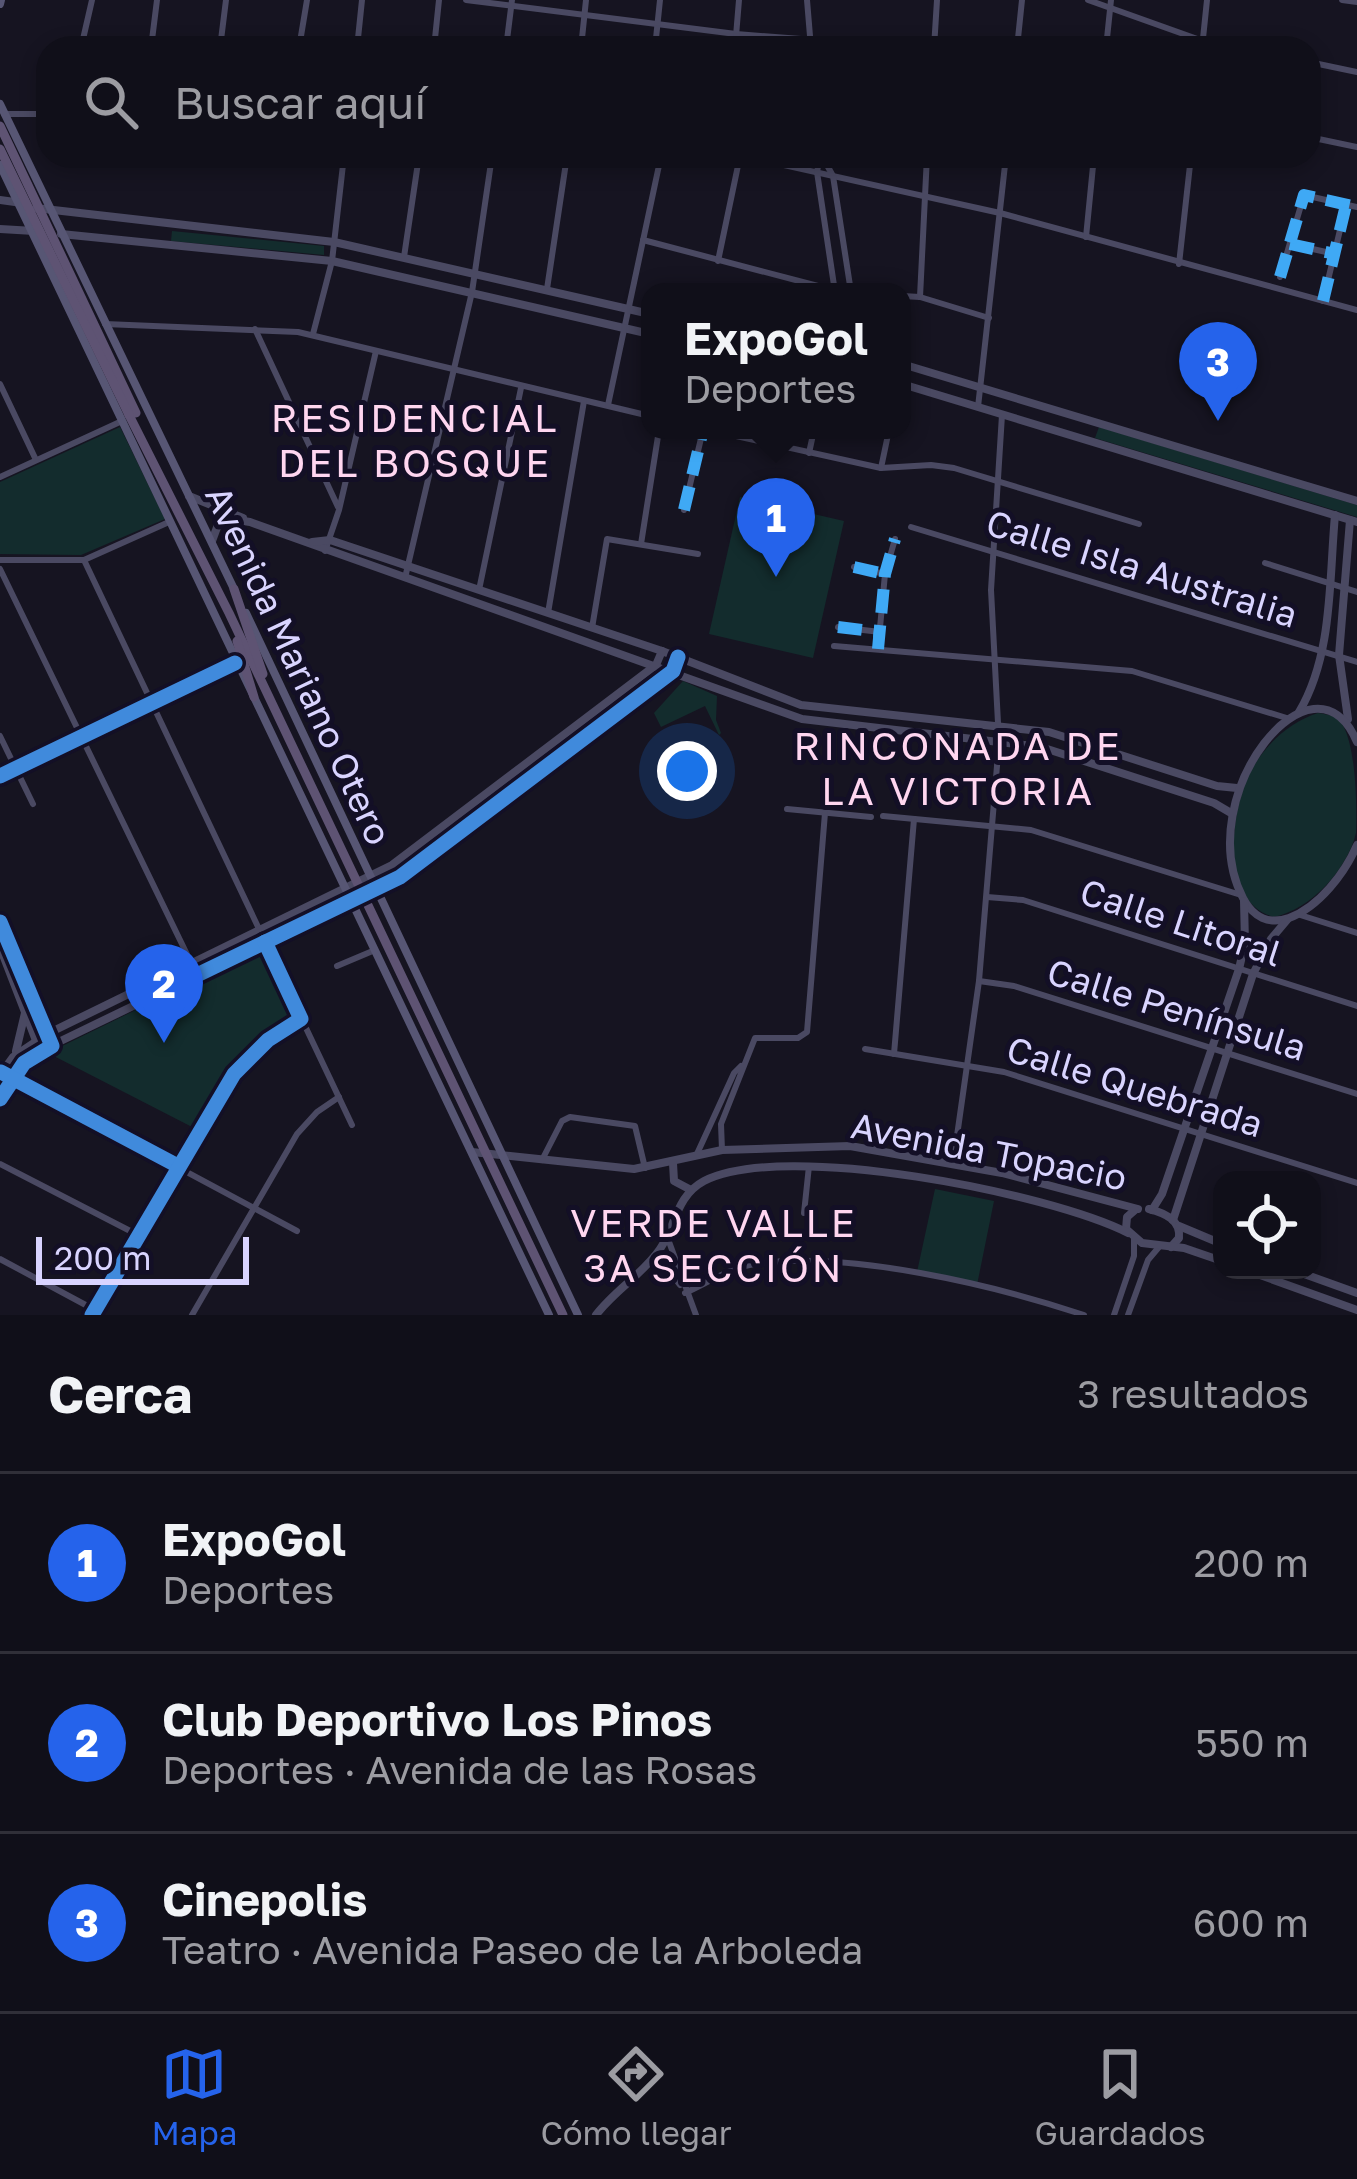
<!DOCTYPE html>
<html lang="es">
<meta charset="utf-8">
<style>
body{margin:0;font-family:"Golos Text",sans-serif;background:#1e1d26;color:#f1f3f6}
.controls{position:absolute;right:36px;bottom:36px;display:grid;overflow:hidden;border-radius:24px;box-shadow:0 6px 18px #0003}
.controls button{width:108px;height:108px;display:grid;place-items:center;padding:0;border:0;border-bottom:3px solid #302f38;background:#100f19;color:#f1f3f6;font:60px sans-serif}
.scale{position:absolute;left:36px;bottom:30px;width:213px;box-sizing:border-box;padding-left:12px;border:6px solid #d9d4ff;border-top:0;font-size:33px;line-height:42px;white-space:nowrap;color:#d9d4ff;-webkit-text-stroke:9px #130f26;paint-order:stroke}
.you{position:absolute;left:687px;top:771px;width:42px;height:42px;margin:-30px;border:9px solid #fff;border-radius:50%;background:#1a73e8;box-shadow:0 0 0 18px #1a73e833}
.badge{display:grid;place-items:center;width:78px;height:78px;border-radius:50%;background:#2563eb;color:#fff;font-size:39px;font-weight:700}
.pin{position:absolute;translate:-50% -99px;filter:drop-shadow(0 3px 6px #0008)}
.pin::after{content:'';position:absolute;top:63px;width:42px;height:36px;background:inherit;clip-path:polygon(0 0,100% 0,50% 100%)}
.popup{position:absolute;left:641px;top:283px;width:270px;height:156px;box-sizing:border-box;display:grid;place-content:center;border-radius:24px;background:#100f19;filter:drop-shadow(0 3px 9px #0005);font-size:39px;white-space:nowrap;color:#9c9ca2}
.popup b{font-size:45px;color:#f1f3f6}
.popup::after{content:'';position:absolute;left:50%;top:100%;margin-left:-24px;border:24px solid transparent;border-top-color:#100f19}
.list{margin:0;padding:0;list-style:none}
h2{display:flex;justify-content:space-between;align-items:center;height:156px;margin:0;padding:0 48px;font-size:51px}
h2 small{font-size:39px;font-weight:400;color:#9c9ca2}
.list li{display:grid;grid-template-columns:78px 1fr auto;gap:36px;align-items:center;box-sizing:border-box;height:180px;padding:0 48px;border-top:3px solid #302f38}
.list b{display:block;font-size:45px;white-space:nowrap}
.list p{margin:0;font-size:39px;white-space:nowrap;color:#9c9ca2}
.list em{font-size:39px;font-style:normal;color:#9c9ca2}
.icon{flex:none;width:66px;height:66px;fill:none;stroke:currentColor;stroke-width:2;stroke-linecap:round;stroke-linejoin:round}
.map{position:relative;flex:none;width:1357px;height:1315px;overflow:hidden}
.search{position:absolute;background:#100f19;box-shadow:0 6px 18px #0003;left:36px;right:36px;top:36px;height:132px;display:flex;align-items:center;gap:30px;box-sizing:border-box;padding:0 42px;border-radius:36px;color:#9c9ca2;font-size:45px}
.sheet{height:696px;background:#100f19}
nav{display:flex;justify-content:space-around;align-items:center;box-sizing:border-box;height:168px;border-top:3px solid #302f38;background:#100f19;font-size:33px;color:#9c9ca2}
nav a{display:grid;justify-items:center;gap:6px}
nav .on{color:#2563eb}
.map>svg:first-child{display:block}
.green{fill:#132c2d}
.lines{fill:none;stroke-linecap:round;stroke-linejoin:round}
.minor{stroke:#4a4962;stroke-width:6}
.tertiary{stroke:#4a4962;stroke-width:8}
.secondary{stroke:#575674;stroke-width:8}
.primary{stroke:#5e5373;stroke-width:9}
.primary-bridge{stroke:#5e5373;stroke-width:9}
.quiet{stroke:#3fa9f5;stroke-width:12;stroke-dasharray:24 12;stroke-linecap:butt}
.cycleway-casing{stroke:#130f26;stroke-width:22}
.cycleway{stroke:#408adc;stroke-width:15}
.labels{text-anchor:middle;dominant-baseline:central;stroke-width:10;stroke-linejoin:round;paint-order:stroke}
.street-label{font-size:36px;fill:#d9d4ff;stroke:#130f26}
.neighbourhood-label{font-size:39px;letter-spacing:3px;fill:#ffd6f0;stroke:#130f26}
</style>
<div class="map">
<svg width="1357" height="1315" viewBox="0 0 1357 1315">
<rect width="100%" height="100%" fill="#161421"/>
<g class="green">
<path d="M172,231L324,246V255L171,241Z"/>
<path d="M120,427L165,519L81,555L0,554V482Z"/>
<path d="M1099,427L1357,505V517L1095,438Z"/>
<path d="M740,497L844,521L813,658L709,634Z"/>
<path d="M683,681L717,696L716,720L721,733L719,735L705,706L661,727L654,713Z"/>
<path d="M1318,713C1321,713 1333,716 1336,717C1357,732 1357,809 1356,833C1347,870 1311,909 1274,917C1220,903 1230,814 1249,775C1262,747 1289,722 1318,713Z"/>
<path d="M262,948L292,1018C247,1046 221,1082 194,1128L48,1053Z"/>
<path d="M935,1189L994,1201L977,1285L917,1272Z"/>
</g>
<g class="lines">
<g class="minor">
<path d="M466,0L736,34L919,48"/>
<path d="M807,0L811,48"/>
<path d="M1088,0L1203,41L1239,48"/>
<path d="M1342,0L1357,2"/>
<path d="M81,48L92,0"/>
<path d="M151,48L157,0"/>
<path d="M220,48L226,0"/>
<path d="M299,48L307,0"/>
<path d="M357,48L362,0"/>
<path d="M434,48L439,0"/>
<path d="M506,48L512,0"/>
<path d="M581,48L586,0"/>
<path d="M655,48L660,0"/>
<path d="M735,48L739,0"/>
<path d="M934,48L937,0"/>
<path d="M1017,48L1022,0"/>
<path d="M1106,48L1111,0"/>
<path d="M1202,48L1207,0"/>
<path d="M1309,62L1357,72"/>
<path d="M4,114H48"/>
<path d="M1309,137L1357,147"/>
<path d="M743,156L1000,213L1357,310"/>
<path d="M820,156L817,172L835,292"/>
<path d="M822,156L833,176L851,292"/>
<path d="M1086,237L1094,156"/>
<path d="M643,240L841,292"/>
<path d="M1290,244L1335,254"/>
<path d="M404,257L419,156"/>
<path d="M718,261L740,156"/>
<path d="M1179,264L1191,156"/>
<path d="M1280,277L1304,195L1357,207"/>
<path d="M547,289L567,156"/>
<path d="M902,296L920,297L989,318"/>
<path d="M920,297L927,156"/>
<path d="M1323,301L1346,205"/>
<path d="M105,324L298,332L650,416"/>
<path d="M255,329L338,507"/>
<path d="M313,334L332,261L344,156"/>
<path d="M0,384L36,460"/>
<path d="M608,405L661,156"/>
<path d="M978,407L1006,156"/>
<path d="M709,430L881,468L931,465L954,468L1139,524"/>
<path d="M809,453L814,430"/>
<path d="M881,468L889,430"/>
<path d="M0,477L122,421"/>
<path d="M684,510L703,430"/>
<path d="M911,527L1357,662"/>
<path d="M641,544L659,430"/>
<path d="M325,551L339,510L376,351"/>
<path d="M0,560H84L169,522"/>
<path d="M84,560L352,1125"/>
<path d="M1265,563L1357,592"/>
<path d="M854,567L885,574"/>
<path d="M0,569L197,975"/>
<path d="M405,578L472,292L492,156"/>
<path d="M479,590L521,388"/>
<path d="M548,613L584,401"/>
<path d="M838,627L880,632"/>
<path d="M592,628L607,539L698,554"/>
<path d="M834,646L1132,671L1290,719"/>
<path d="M878,649L885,574L895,539"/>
<path d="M0,736L33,804"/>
<path d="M0,776L235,663"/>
<path d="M787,809L871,817"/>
<path d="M883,816L1031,830L1241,895"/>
<path d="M987,897L1023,900L1357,1006"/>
<path d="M1297,914L1357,933"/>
<path d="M337,966L375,950"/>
<path d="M979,981L1014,986L1357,1094"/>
<path d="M865,1049L1004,1072L1357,1183"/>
<path d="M894,1054L914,819"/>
<path d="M0,1072L297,1231"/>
<path d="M722,1150L721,1124L755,1038H798L807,1032L825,813"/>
<path d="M696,1156L734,1073L741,1066"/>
<path d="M542,1160L562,1121L570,1117L635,1126L645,1168"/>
<path d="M0,1164L138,1235"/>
<path d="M953,1164L979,981L999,742L991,590L1002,415"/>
<path d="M804,1213L809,1166"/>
<path d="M668,1239L696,1315"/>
<path d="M0,1259L95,1310"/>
<path d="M650,1262L664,1264L680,1285"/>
<path d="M685,1293C707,1283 730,1268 754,1264C847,1250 994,1285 1084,1315"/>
<path d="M92,1315L234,1074L268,1040L301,1019"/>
<path d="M192,1315L297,1134L317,1112L339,1097"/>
<path d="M1114,1315L1134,1256V1238"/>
<path d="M1128,1315L1148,1260L1159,1247"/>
</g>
<g class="tertiary">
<path d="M0,200L22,203"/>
<path d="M36,208L334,242L650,314"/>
<path d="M0,229L34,231"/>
<path d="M61,234L332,261L650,334"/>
<path d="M902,364L1357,501"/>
<path d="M902,384L1357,522"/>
<path d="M189,496L243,518"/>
<path d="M212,541L219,522L230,519L250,522L802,719L1041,747L1214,803L1231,813"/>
<path d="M312,542L330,540L662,651L801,705L1049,732L1217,786L1237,788"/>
<path d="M1299,712C1333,655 1329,580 1335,515"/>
<path d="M1348,719L1339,655L1350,520"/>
<path d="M1357,742C1314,640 1190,796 1243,898C1253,917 1269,925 1289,918C1319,907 1345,873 1357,845"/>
<path d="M0,922L52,1046"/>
<path d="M0,947L40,1051"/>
<path d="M16,1051L25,1013"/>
<path d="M0,1075L13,1057L47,1034L392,865L656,665L662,651"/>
<path d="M0,1099L18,1070L40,1051L400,877L673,671L678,657"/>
<path d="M472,1152L634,1169L722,1150L850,1146L1002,1173L1138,1209"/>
<path d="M673,1163L674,1181L691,1190"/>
<path d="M1149,1209C1165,1213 1181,1220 1179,1238L1171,1247"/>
<path d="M1135,1210L1127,1217L1126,1229L1142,1243L1184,1248L1222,1261"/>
<path d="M1152,1210L1162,1194L1239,969L1245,943L1244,901"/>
<path d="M1173,1220L1253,974L1271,939L1287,920"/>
<path d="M1179,1226L1222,1244"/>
<path d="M1246,1270L1357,1310"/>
<path d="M1293,1270L1357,1293"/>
<path d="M596,1315C615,1290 643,1274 660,1249C676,1225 676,1196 704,1181C784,1140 1049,1193 1128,1233"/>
</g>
<g class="secondary">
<path d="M0,4L1,0"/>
<path d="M0,104L234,589"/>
<path d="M0,165L549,1315"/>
<path d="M246,613L578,1315"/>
</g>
<g class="primary">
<path d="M129,415L229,613L563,1315"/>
<path d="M234,589L263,674"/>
<path d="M237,641L254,697"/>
</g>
<g class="primary-bridge">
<path d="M0,126L136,413"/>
<path d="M0,149L129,415"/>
</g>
<g class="quiet">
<path d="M1290,244L1335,254"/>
<path d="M1280,277L1304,195L1357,207"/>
<path d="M1323,301L1346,205"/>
<path d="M684,510L703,430"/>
<path d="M854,567L885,574"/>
<path d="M838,627L880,632"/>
<path d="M878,649L885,574L895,539"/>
</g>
<g class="cycleway-casing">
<g id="cycleway">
<path d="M0,776L235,663"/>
<path d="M0,922L52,1046L24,1063L0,1099"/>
<path d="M197,975L400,877L673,671L678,657"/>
<path d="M1,1072L178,1166"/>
<path d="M92,1315L234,1074L268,1040L301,1019L265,942"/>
</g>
</g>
<use href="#cycleway" class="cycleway"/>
</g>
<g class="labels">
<g class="street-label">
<text transform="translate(1142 568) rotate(17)">Calle Isla Australia</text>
<text transform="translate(299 665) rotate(65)">Avenida Mariano Otero</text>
<text transform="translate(1181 922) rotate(18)">Calle Litoral</text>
<text transform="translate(1177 1009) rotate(17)">Calle Península</text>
<text transform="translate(1135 1086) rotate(17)">Calle Quebrada</text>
<text transform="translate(989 1151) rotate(11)">Avenida Topacio</text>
</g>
<g class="neighbourhood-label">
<text x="415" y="417">RESIDENCIAL<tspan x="415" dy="45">DEL BOSQUE</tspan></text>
<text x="958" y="745">RINCONADA DE<tspan x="958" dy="45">LA VICTORIA</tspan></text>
<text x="714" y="1222">VERDE VALLE<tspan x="714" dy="45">3A SECCIÓN</tspan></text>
</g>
</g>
</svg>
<div class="controls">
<button><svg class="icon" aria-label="locate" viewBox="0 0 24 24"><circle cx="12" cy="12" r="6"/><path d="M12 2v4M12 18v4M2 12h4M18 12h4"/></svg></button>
</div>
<div class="scale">200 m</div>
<div class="you"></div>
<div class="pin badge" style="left:776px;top:577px">1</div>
<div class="popup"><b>ExpoGol</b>Deportes</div>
<div class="pin badge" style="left:164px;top:1043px">2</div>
<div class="pin badge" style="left:1218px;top:421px">3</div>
<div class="search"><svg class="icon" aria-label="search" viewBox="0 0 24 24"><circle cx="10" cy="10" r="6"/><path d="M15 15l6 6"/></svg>Buscar aquí</div>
</div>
<section class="sheet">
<h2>Cerca<small>3 resultados</small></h2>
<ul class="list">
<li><span class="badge">1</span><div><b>ExpoGol</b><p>Deportes</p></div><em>200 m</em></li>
<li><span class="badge">2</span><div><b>Club Deportivo Los Pinos</b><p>Deportes · Avenida de las Rosas</p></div><em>550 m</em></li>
<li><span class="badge">3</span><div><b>Cinepolis</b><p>Teatro · Avenida Paseo de la Arboleda</p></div><em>600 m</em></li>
</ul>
</section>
<nav>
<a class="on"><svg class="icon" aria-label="map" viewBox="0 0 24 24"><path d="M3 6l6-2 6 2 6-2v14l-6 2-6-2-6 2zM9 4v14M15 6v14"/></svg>Mapa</a>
<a><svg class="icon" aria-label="directions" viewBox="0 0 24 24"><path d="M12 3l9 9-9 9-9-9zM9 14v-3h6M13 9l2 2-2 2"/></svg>Cómo llegar</a>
<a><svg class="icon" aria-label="saved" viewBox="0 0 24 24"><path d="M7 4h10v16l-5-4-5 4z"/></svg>Guardados</a>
</nav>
